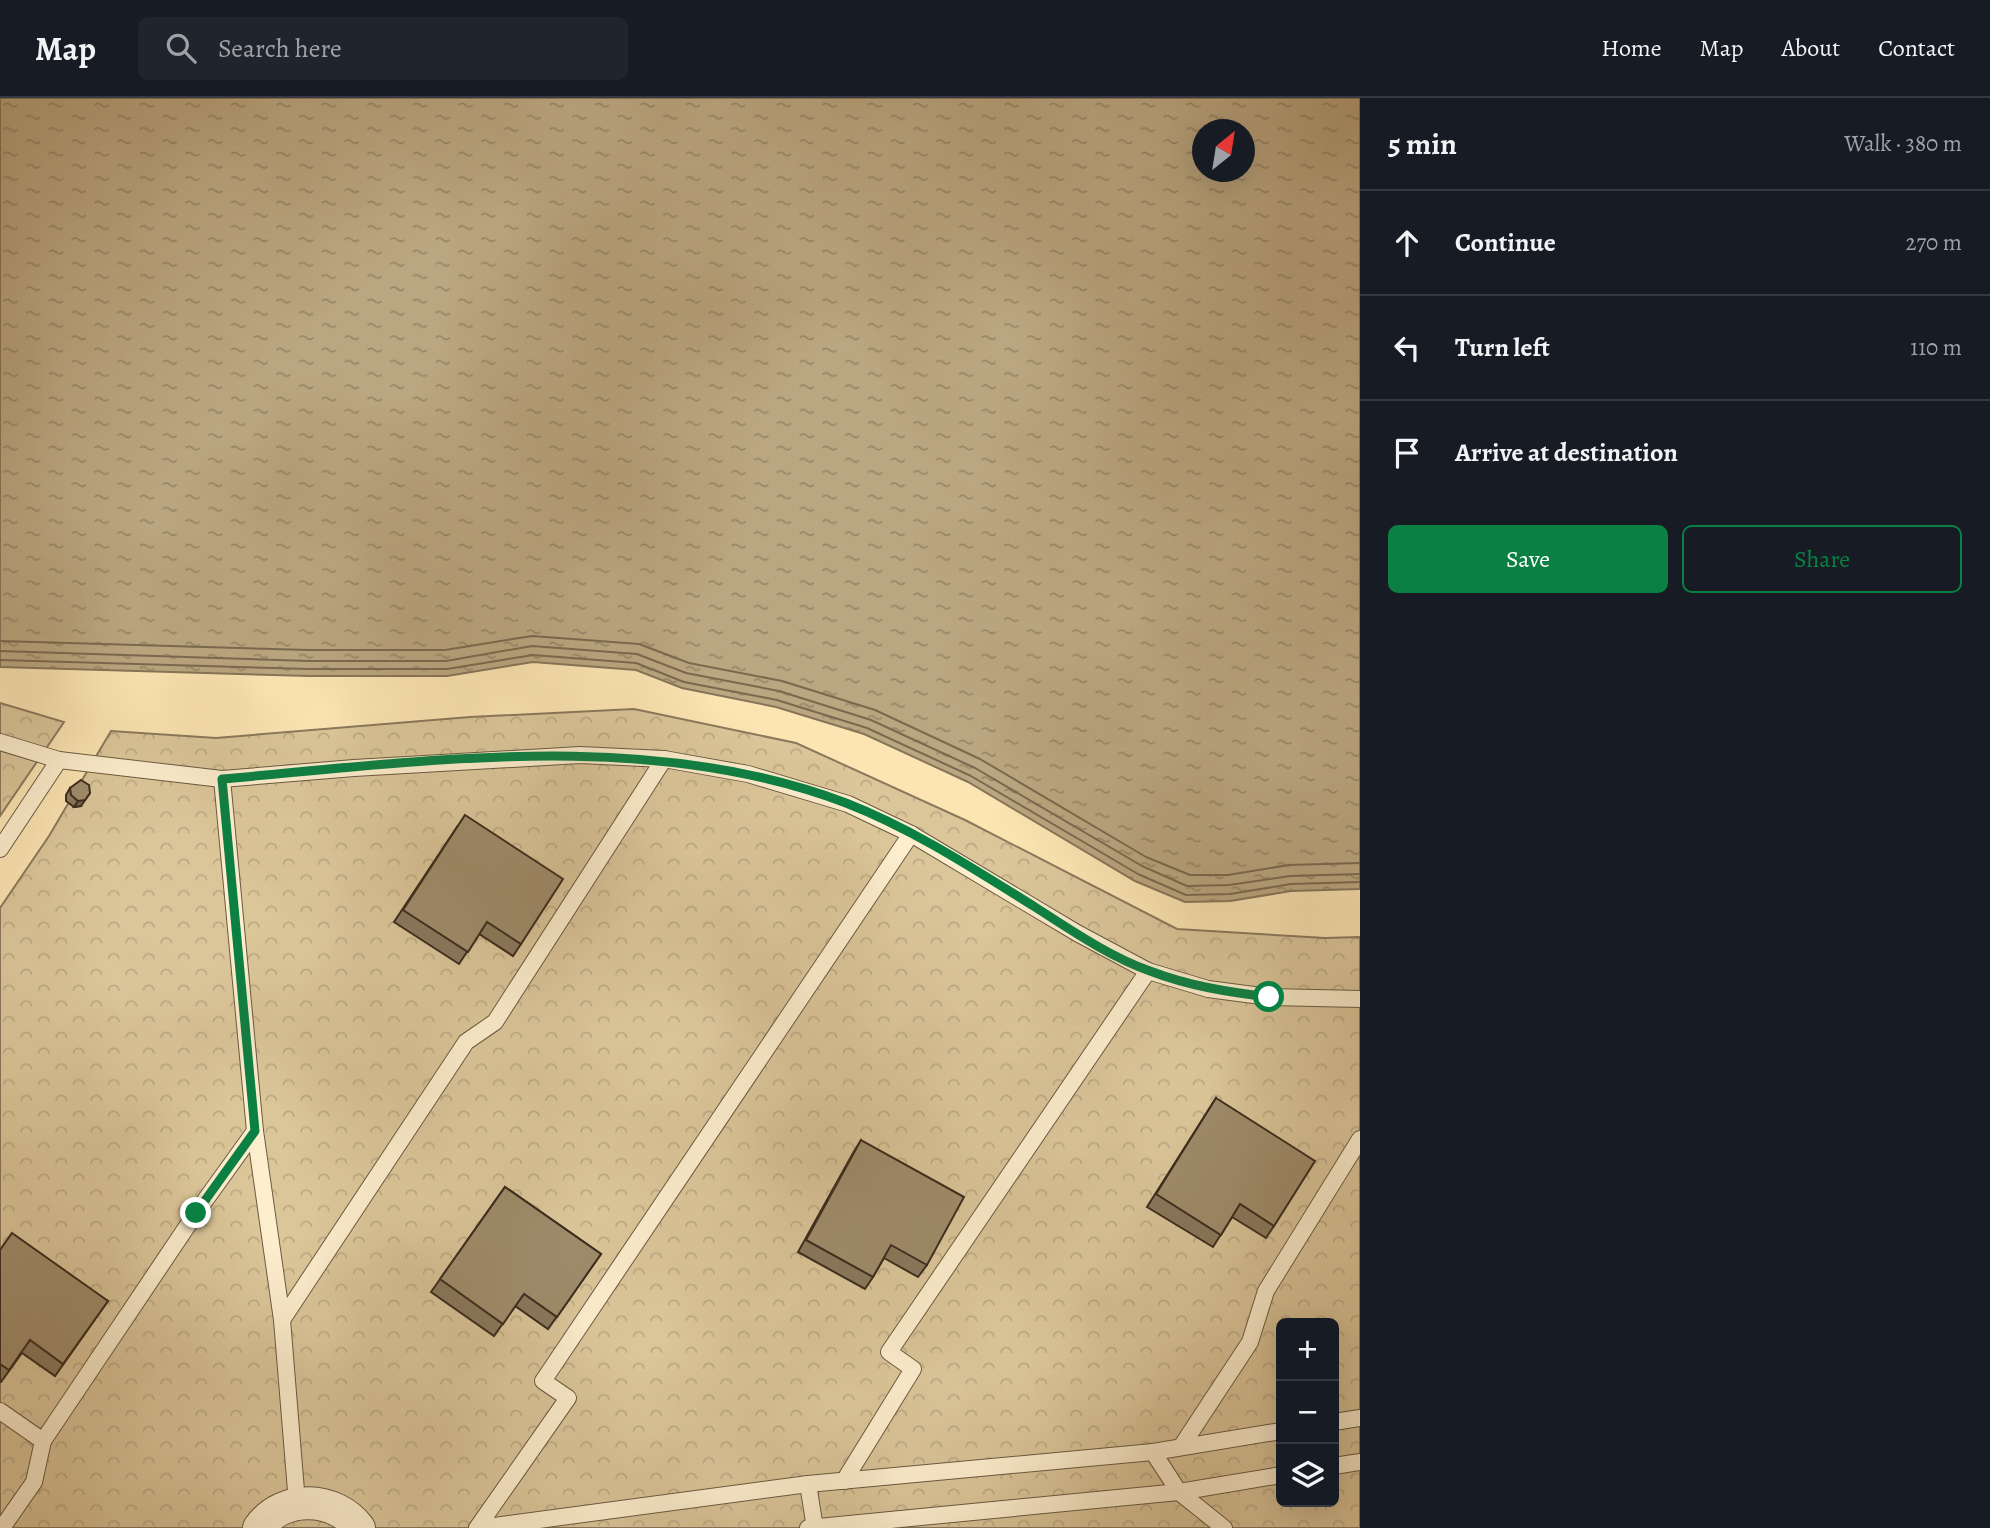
<!DOCTYPE html>
<meta charset="utf-8">
<style>
body{margin:0;font-family:Alegreya,serif;background:#20242c;color:#f1f3f6}
.controls{position:absolute;right:21px;bottom:21px;display:grid;overflow:hidden;border-radius:10px;box-shadow:0 7px 28px #0002}
.controls button{width:63px;height:63px;display:grid;place-items:center;padding:0;border:0;border-bottom:2px solid #363941;background:#171b24;color:#f1f3f6;font:35px sans-serif}
.compass{position:absolute;left:1192px;top:21px;width:63px;height:63px;border-radius:50%;background:#171b24;box-shadow:0 7px 28px #0002;rotate:30deg}
.stop{position:absolute;width:21px;height:21px;margin:-16px;border:5px solid #0b8043;border-radius:50%;background:#fff}
.stop.end{background:#0b8043;border-color:#fff;box-shadow:0 2px 7px #0008}
.list{margin:0;padding:0;list-style:none}
h2{display:flex;justify-content:space-between;align-items:center;height:91px;margin:0;padding:0 28px;font-size:30px}
h2 small{font-size:23px;font-weight:400;color:#9ea1a6}
.list li{display:grid;grid-template-columns:46px 1fr auto;gap:21px;align-items:center;box-sizing:border-box;height:105px;padding:0 28px;border-top:2px solid #363941}
.list b{display:block;font-size:26px;white-space:nowrap}
.list em{font-size:23px;font-style:normal;color:#9ea1a6}
.actions{display:flex;gap:14px;padding:21px 28px}
.actions a{flex:1;padding:16px 0;border:2px solid #0b8043;border-radius:10px;text-align:center;font-size:24px;color:#0b8043}
.actions .main{background:#0b8043;color:#fff}
.icon{flex:none;width:38px;height:38px;fill:none;stroke:currentColor;stroke-width:2;stroke-linecap:round;stroke-linejoin:round}
.map{position:relative;flex:none;width:1360px;height:1430px;overflow:hidden}
header{display:flex;align-items:center;gap:42px;box-sizing:border-box;height:98px;padding:0 35px;background:#171b24;border-bottom:2px solid #363941}
header strong{font-size:33px}
nav{display:flex;gap:38px;margin-inline-start:auto;font-size:24px}
.search{width:490px;height:63px;background:#20242c;display:flex;align-items:center;gap:18px;box-sizing:border-box;padding:0 24px;border-radius:10px;color:#9ea1a6;font-size:26px}
main{display:flex}
aside{flex:1;background:#171b24}
.map>svg:first-child{display:block}
.park{fill:url(#park-crowns);stroke:#8a795c;stroke-width:2;fill-rule:evenodd}
.water{fill:url(#water-ripples);stroke:#877559;stroke-width:2;fill-rule:evenodd}
.lines{fill:none;stroke-linecap:round;stroke-linejoin:round}
.shore{stroke:#7a694f;stroke-width:2}
.service-casing{stroke:#6a5a43;stroke-width:18}
.minor-casing{stroke:#6a5a43;stroke-width:34}
.service{stroke:#fdeece;stroke-width:16}
.minor{stroke:#fdeece;stroke-width:32}
.wall{fill:#89785c;stroke:#3a2c1e;stroke-width:2}
.shaded-wall{fill:#6f624b;stroke:#3a2c1e;stroke-width:2}
.building{fill:#9f8c6b;stroke:#3a2c1e;stroke-width:2}
.route{stroke:#0b8043;stroke-width:9}
</style>
<header>
<strong>Map</strong>
<div class="search"><svg class="icon" aria-label="search" viewBox="0 0 24 24"><circle cx="10" cy="10" r="6"/><path d="M15 15l6 6"/></svg>Search here</div>
<nav><a>Home</a><a>Map</a><a>About</a><a>Contact</a></nav>
</header>
<main>
<div class="map">
<svg width="1360" height="1430" viewBox="0 0 1360 1430">
<defs>
<pattern id="park-crowns" width="20" height="18" patternUnits="userSpaceOnUse" patternTransform="scale(1.75)"><rect width="20" height="18" fill="#dbc69a"/><path d="M2 6a3 3 0 1 1 6 0M12 15a3 3 0 1 1 6 0" fill="none" stroke="#bdaa84"/></pattern>
<pattern id="water-ripples" width="26" height="14" patternUnits="userSpaceOnUse" patternTransform="scale(1.75)"><rect width="26" height="14" fill="#baa680"/><path d="M2 4q2-2 4 0t4 0M15 11q2-2 4 0t4 0" fill="none" stroke="#988768"/></pattern>
</defs>
<rect width="100%" height="100%" fill="#fce5b3"/>
<filter id="stains"><feTurbulence type="fractalNoise" baseFrequency=".00286" numOctaves="4"/><feColorMatrix values="0 0 0 0 .2 0 0 0 0 .09 0 0 0 0 .02 0 0 0 .5 -.17"/></filter>
<radialGradient id="worn" r=".72"><stop offset=".6" stop-color="#630" stop-opacity="0"/><stop offset="1" stop-color="#630" stop-opacity=".3"/></radialGradient>
<g class="park">
<path d="M0,605L64,624L0,718Z"/>
<path d="M634,611L796,645L965,722L1177,831L1325,840L1360,839V1430H0V810L49,738L111,633L216,640L470,619ZM1281,1225H1334V1404H1281Z"/>
</g>
<path class="water" d="M0,0H1360V791L1291,793L1230,803L1185,804L1135,783L968,684L864,636L776,609L682,590L636,572L533,564L447,578H309L0,569ZM1202,32H1244V74H1202Z"/>
<g class="lines">
<g class="shore">
<path d="M0,543L309,552H445L532,538L639,546L689,565L782,583L875,612L980,661L1146,759L1190,777H1228L1289,767L1360,765"/>
<path d="M0,553L309,563H446L532,548L637,556L686,575L779,593L871,622L975,670L1142,768L1187,788L1229,787L1290,778L1360,776"/>
<path d="M0,562L309,571H447L533,557L636,565L684,584L777,602L867,630L971,678L1138,776L1186,797L1230,796L1291,786L1360,784"/>
</g>
<g class="service-casing">
<g id="service">
<path d="M0,644L59,662L222,681L354,670L580,657L664,661L748,676L848,706L911,736L1077,835L1148,873L1208,891L1269,899L1360,901"/>
<path d="M222,681L255,1033L282,1222L297,1405"/>
<path d="M0,751L59,662"/>
<path d="M282,1222L466,944L495,924L664,661"/>
<path d="M0,1313L43,1343L196,1115L255,1033"/>
<path d="M1334,1324L1360,1320"/>
<path d="M1181,1349L1250,1244L1266,1193L1360,1041"/>
<path d="M1153,1354L1179,1394L1224,1430"/>
<path d="M1334,1368L1360,1364"/>
<path d="M844,1383L913,1271L889,1254L1148,873"/>
<path d="M808,1386L815,1430"/>
<path d="M2,1430L34,1384L43,1343"/>
<path d="M477,1430L568,1300L543,1283L911,736"/>
<path d="M479,1430L808,1386L1153,1354L1281,1333"/>
<path d="M808,1430L1179,1394L1281,1377"/>
</g>
</g>
<g class="minor-casing">
<path id="minor" d="M259,1430C283,1396 335,1398 359,1430"/>
</g>
<use href="#service" class="service"/>
<use href="#minor" class="minor"/>
</g>
<g class="wall">
<path d="M70,690L81,708L74,709L66,703V697Z"/>
<path d="M457,729L521,846L513,858L479,836L459,866L394,824Z"/>
<path d="M1216,1000L1274,1128L1266,1140L1232,1119L1213,1149L1147,1109Z"/>
<path d="M861,1042L927,1167L918,1179L884,1160L873,1179L865,1191L798,1154L853,1055Z"/>
<path d="M505,1089L601,1156L548,1231L515,1208L494,1238L431,1194Z"/>
<path d="M0,1152L108,1203L55,1278L22,1255L1,1284H0Z"/>
</g>
<path class="shaded-wall" d="M90,695L81,708L74,709L78,703Z"/>
<g class="building">
<path d="M81,682L89,687L90,695L85,702L78,703L71,697L70,690Z"/>
<path d="M465,717L563,781L521,846L487,824L468,854L403,812Z"/>
<path d="M1216,1000L1315,1063L1274,1128L1240,1106L1221,1137L1156,1096Z"/>
<path d="M861,1042L964,1099L927,1167L891,1147L873,1179L806,1142Z"/>
<path d="M505,1089L601,1156L557,1219L524,1196L503,1226L440,1181Z"/>
<path d="M12,1135L108,1203L63,1266L30,1242L9,1272L0,1266V1152Z"/>
</g>
<g class="lines">
<path class="route" d="M196,1115L255,1033L222,681C427,663 649,630 846,705C913,731 974,771 1035,809C1071,832 1110,859 1150,873C1189,888 1228,894 1269,899"/>
</g>
<rect width="100%" height="100%" filter="url(#stains)"/>
<rect width="100%" height="100%" fill="url(#worn)"/>
</svg>
<div class="controls">
<button>+</button>
<button>−</button>
<button><svg class="icon" aria-label="layers" viewBox="0 0 24 24"><path d="M12 4l9 5-9 5-9-5zM3 14l9 5 9-5"/></svg></button>
</div>
<svg class="compass" viewBox="-18 -18 36 36"><path d="M0-13l5 13h-10z" fill="#e53935"/><path d="M0 13l5-13h-10z" fill="#9ea1a6"/></svg>
<div class="stop" style="left:1269px;top:899px"></div>
<div class="stop end" style="left:196px;top:1115px"></div>
</div>
<aside>
<h2>5 min<small>Walk · 380 m</small></h2>
<ul class="list">
<li><svg class="icon" aria-label="ahead" viewBox="0 0 24 24"><path d="M12 20V5M6 11l6-6 6 6"/></svg><div><b>Continue</b></div><em>270 m</em></li>
<li><svg class="icon" aria-label="left" viewBox="0 0 24 24"><path d="M17 20v-9H6M10 6l-5 5 5 5"/></svg><div><b>Turn left</b></div><em>110 m</em></li>
<li><svg class="icon" aria-label="arrive" viewBox="0 0 24 24"><path d="M6 21V4h12l-3 4 3 4H6"/></svg><div><b>Arrive at destination</b></div></li>
</ul>
<div class="actions"><a class="main">Save</a><a>Share</a></div>
</aside>
</main>
